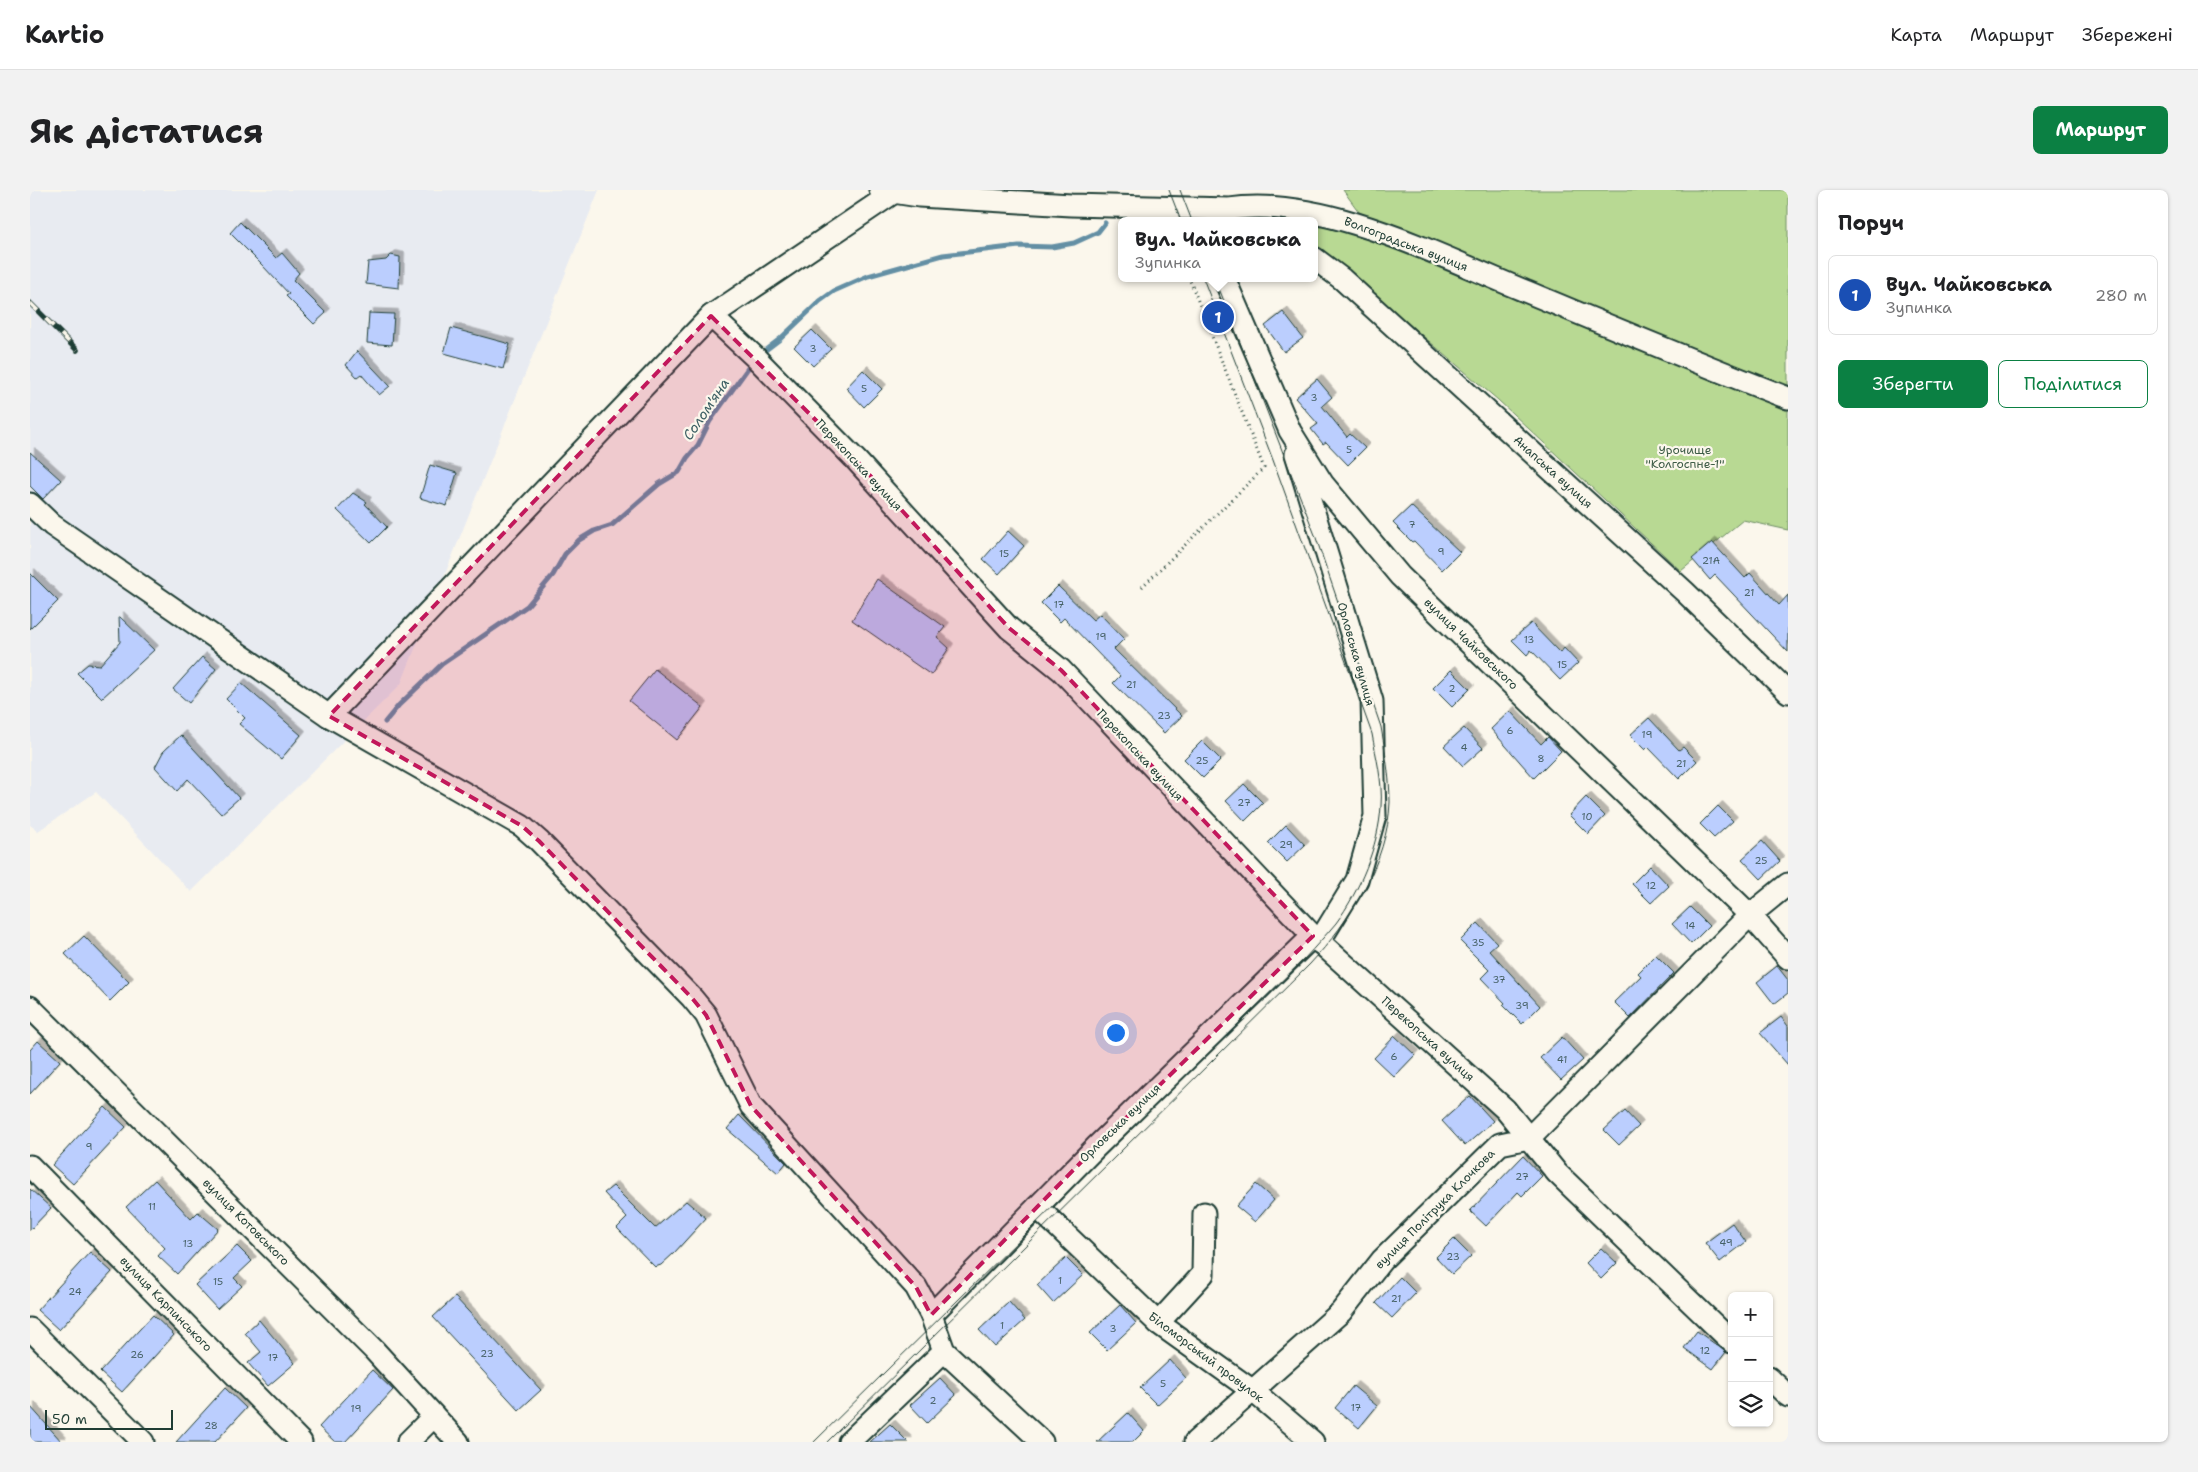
<!DOCTYPE html>
<html lang="uk">
<meta charset="utf-8">
<style>
body{margin:0;font-family:"Shantell Sans",sans-serif;background:#f2f2f2;color:#202124}
.controls{position:absolute;right:15px;bottom:15px;display:grid;overflow:hidden;border-radius:8px;box-shadow:0 1px 4px #0004}
.controls button{width:45px;height:45px;display:grid;place-items:center;padding:0;border:0;border-bottom:1px solid #e0e0e0;background:#fff;color:#202124;font:25px sans-serif}
.scale{position:absolute;left:15px;bottom:12px;width:128px;box-sizing:border-box;padding-left:5px;border:2px solid #1f3d34;border-top:0;font-size:14px;line-height:18px;white-space:nowrap;color:#1f3d34;-webkit-text-stroke:4px #fbf7ec;paint-order:stroke}
.you{position:absolute;left:1085px;top:842px;width:18px;height:18px;margin:-12px;border:4px solid #fff;border-radius:50%;background:#1a73e8;box-shadow:0 0 0 8px #1a73e833}
.badge{display:grid;place-items:center;width:32px;height:32px;border-radius:50%;background:#0b8043;color:#fff;font-size:16px;font-weight:700}
.pin{position:absolute;translate:-50% -50%;border:2px solid #fff;box-shadow:0 1px 5px #0006}
.popup{position:absolute;left:1088px;top:27px;width:200px;height:65px;box-sizing:border-box;display:grid;place-content:center;border-radius:8px;background:#fff;filter:drop-shadow(0 1px 4px #0005);font-size:16px;white-space:nowrap;color:#757577}
.popup b{font-size:19px;color:#202124}
.popup::after{content:'';position:absolute;left:50%;top:100%;margin-left:-10px;border:10px solid transparent;border-top-color:#fff}
.list{margin:0;padding:0;list-style:none}
h2{display:flex;justify-content:space-between;align-items:center;height:65px;margin:0;padding:0 20px;font-size:21px}
h2 small{font-size:16px;font-weight:400;color:#757577}
.list li{display:grid;grid-template-columns:32px 1fr auto;gap:15px;align-items:center;box-sizing:border-box;height:80px;margin:0 10px 10px;padding:0 10px;border:1px solid #e0e0e0;border-radius:8px}
.list b{display:block;font-size:19px;white-space:nowrap}
.list p{margin:0;font-size:16px;white-space:nowrap;color:#757577}
.list em{font-size:16px;font-style:normal;color:#757577}
.actions{display:flex;gap:10px;padding:15px 20px}
.actions a{flex:1;padding:11px 0;border:1px solid #0b8043;border-radius:8px;text-align:center;font-size:18px;color:#0b8043}
.actions .main{background:#0b8043;color:#fff}
.icon{flex:none;width:28px;height:28px;fill:none;stroke:currentColor;stroke-width:2;stroke-linecap:round;stroke-linejoin:round}
.map{position:relative;flex:none;width:1758px;height:1252px;overflow:hidden;border-radius:8px}
header{display:flex;align-items:center;gap:30px;box-sizing:border-box;height:70px;padding:0 25px;background:#fff;border-bottom:1px solid #e0e0e0}
header strong{font-size:24px}
nav{display:flex;gap:28px;margin-inline-start:auto;font-size:18px}
.intro{display:flex;align-items:center;justify-content:space-between;box-sizing:border-box;height:120px;padding:0 30px}
h1{margin:0;font-size:35px}
.button{padding:12px 22px;border-radius:8px;background:#0b8043;color:#fff;font-size:18px;font-weight:700}
main{display:flex;gap:30px;padding:0 30px}
aside{flex:1;background:#fff;border-radius:8px;box-shadow:0 1px 4px #0004}
.map>svg:first-child{display:block}
.built{fill:#e8ebf1}
.green{fill:#b8d993;stroke:#6c8b64}
.lines{fill:none;stroke-linecap:round;stroke-linejoin:round}
.stream{stroke:#648fa4;stroke-width:5}
.building{fill:#bbcefe;stroke:#1f3d34;filter:url(#shadow)}
.minor-casing{stroke:#1f3d34;stroke-width:25}
.path{stroke:#1f3d34;stroke-width:3;stroke-dasharray:1 4;stroke-linecap:butt}
.minor{stroke:#fbf7ec;stroke-width:21}
.tram{stroke:#1f3d34;stroke-width:1}
.rail-casing{stroke:#1f3d34;stroke-width:5.5}
.rail{stroke:#fbf7ec;stroke-width:4;stroke-dasharray:11;stroke-linecap:butt}
.marked{fill:#c2185b;fill-opacity:0.2;stroke:#c2185b;stroke-width:4;stroke-dasharray:10 6;stroke-linejoin:round}
.labels{text-anchor:middle;dominant-baseline:central;stroke-width:4.5;stroke-linejoin:round;paint-order:stroke}
.number-label{font-size:10px;fill:#466166}
.street-label{font-size:12px;fill:#1f3d34;stroke:#fbf7ec}
.park-label{font-size:12px;fill:#3e5c47;stroke:#fbf7ec}
.water-label{font-size:14px;font-style:italic;fill:#3c5f63;stroke:#fbf7ec}
</style>
<header>
<strong>Kartio</strong>
<nav><a>Карта</a><a>Маршрут</a><a>Збережені</a></nav>
</header>
<div class="intro"><h1>Як дістатися</h1><a class="button">Маршрут</a></div>
<main>
<div class="map">
<svg width="1758" height="1252" viewBox="0 0 1758 1252">
<defs>
<filter id="shadow"><feDropShadow dx="4.5" dy="-4.5" stdDeviation="0" flood-color="#0004"/></filter>
</defs>
<rect width="100%" height="100%" fill="#fbf7ec"/>
<filter id="ink" filterUnits="userSpaceOnUse"><feTurbulence type="fractalNoise" baseFrequency=".02" numOctaves="2"/><feDisplacementMap in="SourceGraphic" scale="10" xChannelSelector="R" yChannelSelector="G"/><feConvolveMatrix kernelMatrix="1 2 1 2 8 2 1 2 1" color-interpolation-filters="sRGB"/></filter>
<g filter="url(#ink)">
<path class="built" d="M0,0H569L371,494L161,702L66,602L8,641L0,635Z"/>
<g class="green">
<path d="M1313,0H1758V202L1390,50L1329,22Z"/>
<path d="M1284,32L1329,41L1758,215V340L1713,330L1651,381L1468,210L1284,53Z"/>
</g>
<g class="lines">
<g class="stream">
<path d="M729,165L750,149L790,111L804,101L838,86L913,65L989,56L1022,57L1044,53L1068,42L1075,33"/>
<path d="M355,532L369,515L412,474L497,416L523,385L535,364L549,350L564,341L582,335L629,294L649,282L657,268L668,255L680,231L723,171"/>
</g>
</g>
<g class="building">
<path d="M210,32L246,68L252,63L269,83L263,90L296,123L284,134L256,106L259,104L233,76L200,43Z"/>
<path d="M361,65L370,67L369,98L336,94L338,72L356,70Z"/>
<path d="M1253,122L1273,148L1254,162L1235,136Z"/>
<path d="M339,123L364,124L362,155L337,153Z"/>
<path d="M421,138L480,154L473,179L414,163Z"/>
<path d="M782,140L801,159L783,176L764,157Z"/>
<path d="M327,161L360,196L349,205L331,184L327,187L316,175Z"/>
<path d="M833,180L852,199L834,217L816,198Z"/>
<path d="M1287,189L1302,207L1292,216L1317,247L1320,244L1335,258L1318,275L1296,252L1293,254L1281,239L1288,234L1265,208Z"/>
<path d="M0,262L31,290L13,309L0,296Z"/>
<path d="M400,275L427,283L417,316L390,308Z"/>
<path d="M323,303L337,312L335,314L357,337L341,353L307,320Z"/>
<path d="M1381,316L1430,362L1412,380L1384,351L1382,352L1363,333Z"/>
<path d="M978,341L994,356L969,384L953,369Z"/>
<path d="M1682,352L1715,388L1720,383L1749,415L1758,405V462L1685,385L1680,390L1662,369Z"/>
<path d="M0,383L28,411L0,439Z"/>
<path d="M847,389L915,437L907,447L919,458L901,485L822,430Z"/>
<path d="M1028,396L1063,430L1070,424L1094,449L1084,459L1152,526L1134,543L1083,493L1090,486L1034,428L1030,432L1011,413Z"/>
<path d="M89,426L124,460L72,508L47,483L58,474L70,475L90,452Z"/>
<path d="M1501,433L1530,463L1534,458L1548,473L1530,490L1501,460L1497,465L1482,450Z"/>
<path d="M172,467L186,479L159,513L143,499Z"/>
<path d="M625,479L673,517L647,550L599,511Z"/>
<path d="M1421,480L1440,499L1422,517L1403,498Z"/>
<path d="M211,493L271,545L251,569L209,534L215,528L196,509Z"/>
<path d="M1480,521L1511,554L1518,547L1531,561L1504,588L1461,539Z"/>
<path d="M1619,528L1649,560L1653,557L1667,571L1649,589L1618,557L1615,560L1600,545Z"/>
<path d="M1434,538L1453,558L1433,576L1414,556Z"/>
<path d="M151,545L209,608L191,624L158,589L147,601L125,577L133,562Z"/>
<path d="M1172,551L1191,570L1173,588L1154,569Z"/>
<path d="M1214,594L1233,613L1215,631L1196,611Z"/>
<path d="M1556,607L1575,626L1558,644L1539,625Z"/>
<path d="M1688,616L1703,631L1684,648L1670,634Z"/>
<path d="M1256,635L1275,655L1257,672L1238,653Z"/>
<path d="M1732,651L1750,671L1731,689L1712,669Z"/>
<path d="M1620,676L1639,696L1621,713L1602,694Z"/>
<path d="M1660,717L1679,736L1661,754L1642,734Z"/>
<path d="M1448,733L1467,753L1459,760L1510,816L1492,834L1473,815L1475,813L1451,788L1459,780L1430,751Z"/>
<path d="M54,746L99,792L80,811L35,764Z"/>
<path d="M1626,765L1644,783L1600,828L1584,812L1611,786L1608,783Z"/>
<path d="M1747,776L1758,790V803L1744,814L1727,792Z"/>
<path d="M1751,827L1758,836V875L1730,843Z"/>
<path d="M1365,846L1385,865L1364,887L1344,868Z"/>
<path d="M1532,847L1553,870L1531,890L1510,868Z"/>
<path d="M8,851L30,871L0,904V860Z"/>
<path d="M1440,906L1463,931L1435,956L1412,931Z"/>
<path d="M75,917L96,937L43,994L22,975Z"/>
<path d="M1595,921L1609,936L1589,955L1574,940Z"/>
<path d="M709,925L756,973L748,983L697,939Z"/>
<path d="M1493,966L1512,986L1492,1006L1488,1002L1456,1036L1440,1021Z"/>
<path d="M125,990L161,1029L168,1022L188,1039L147,1084L128,1066L135,1058L96,1017Z"/>
<path d="M1226,994L1244,1010L1225,1032L1206,1016Z"/>
<path d="M583,996L625,1038L656,1011L676,1028L644,1063L631,1075L625,1077L587,1038L597,1028L574,1003Z"/>
<path d="M0,999L21,1018L0,1040Z"/>
<path d="M1702,1033L1716,1052L1690,1072L1675,1053Z"/>
<path d="M1424,1049L1441,1066L1422,1084L1406,1067Z"/>
<path d="M207,1056L222,1071L204,1088L212,1096L187,1119L165,1095Z"/>
<path d="M1571,1058L1587,1073L1571,1089L1556,1073Z"/>
<path d="M60,1062L82,1082L29,1140L7,1120Z"/>
<path d="M1036,1068L1053,1085L1023,1113L1007,1095Z"/>
<path d="M1370,1087L1386,1103L1362,1128L1346,1113Z"/>
<path d="M425,1107L511,1200L489,1220L403,1127Z"/>
<path d="M979,1112L995,1130L965,1157L949,1140Z"/>
<path d="M1090,1115L1106,1133L1077,1160L1060,1143Z"/>
<path d="M123,1125L144,1145L92,1202L70,1182Z"/>
<path d="M229,1130L265,1173L238,1196L218,1173L231,1162L215,1143Z"/>
<path d="M1667,1141L1696,1162L1683,1179L1654,1158Z"/>
<path d="M1140,1170L1156,1188L1127,1215L1110,1198Z"/>
<path d="M342,1180L363,1200L315,1252H305L289,1237Z"/>
<path d="M910,1188L926,1205L897,1233L880,1215Z"/>
<path d="M1323,1196L1347,1216L1329,1238L1305,1218Z"/>
<path d="M195,1198L216,1218L185,1252H146Z"/>
<path d="M0,1216L32,1252H0Z"/>
<path d="M1098,1223L1114,1241L1103,1252H1067Z"/>
<path d="M860,1234L878,1252H840Z"/>
</g>
<g class="lines">
<g class="minor-casing">
<g id="minor">
<path d="M850,0L889,6L1041,15L1199,19C1293,5 1409,66 1495,101C1582,137 1670,174 1758,208"/>
<path d="M863,3L681,126L726,168L826,270L979,438L1031,480L1283,746L1475,919L1527,983L1702,1152"/>
<path d="M1284,68L1312,89L1655,402L1758,502"/>
<path d="M1194,88L1260,241L1293,294L1370,386L1720,725L1758,768"/>
<path d="M1266,264L1342,511L1345,626L1327,690L1289,752"/>
<path d="M0,314L22,335L299,526L492,636L509,651L662,808L676,825L721,916L886,1097L901,1125L914,1161L1012,1252"/>
<path d="M299,526L681,126"/>
<path d="M0,817L344,1160L428,1252"/>
<path d="M0,976L271,1252"/>
<path d="M1007,1017L1128,1133L1223,1201L1283,1252"/>
<path d="M901,1125L1066,957L1283,746"/>
<path d="M1128,1133L1173,1084L1174,1023"/>
<path d="M0,1139L113,1252"/>
<path d="M1739,1188L1758,1206"/>
<path d="M378,1252L404,1226"/>
<path d="M819,1252L914,1161"/>
<path d="M1165,1252L1311,1122L1352,1070L1470,954L1499,948L1720,725L1758,694"/>
</g>
</g>
<path class="path" d="M1112,397L1234,278L1159,88"/>
<use href="#minor" class="minor"/>
<g class="tram">
<path d="M1139,0L1151,31"/>
<path d="M1150,0L1162,31"/>
<path d="M784,1252L1275,768C1285,757 1296,745 1306,733C1329,702 1349,655 1351,616C1353,592 1346,567 1342,544L1243,270L1173,88"/>
<path d="M797,1252L1280,774C1319,732 1358,672 1360,612C1360,587 1355,561 1351,537L1285,345L1185,88"/>
</g>
<g class="rail-casing">
<path id="rail" d="M0,113L47,160"/>
</g>
<use href="#rail" class="rail"/>
</g>
</g>
<path class="marked" d="M681,126L826,270L979,438L1031,480L1283,746L1066,957L901,1125L886,1097L721,916L676,825L662,808L509,651L492,636L299,526Z"/>
<g class="labels">
<g class="number-label">
<text x="783" y="158">3</text>
<text x="834" y="198">5</text>
<text x="1284" y="207">3</text>
<text x="1319" y="259">5</text>
<text x="1382" y="334">7</text>
<text x="1411" y="361">9</text>
<text x="974" y="363">15</text>
<text x="1681" y="370">21А</text>
<text x="1719" y="402">21</text>
<text x="1029" y="414">17</text>
<text x="1071" y="446">19</text>
<text x="1499" y="449">13</text>
<text x="1532" y="474">15</text>
<text x="1101" y="494">21</text>
<text x="1422" y="498">2</text>
<text x="1134" y="525">23</text>
<text x="1480" y="540">6</text>
<text x="1617" y="544">19</text>
<text x="1434" y="557">4</text>
<text x="1511" y="568">8</text>
<text x="1172" y="570">25</text>
<text x="1651" y="573">21</text>
<text x="1214" y="612">27</text>
<text x="1557" y="626">10</text>
<text x="1256" y="654">29</text>
<text x="1731" y="670">25</text>
<text x="1621" y="695">12</text>
<text x="1660" y="735">14</text>
<text x="1448" y="752">35</text>
<text x="1469" y="789">37</text>
<text x="1492" y="815">39</text>
<text x="1364" y="866">6</text>
<text x="1532" y="869">41</text>
<text x="59" y="956">9</text>
<text x="1492" y="986">27</text>
<text x="122" y="1016">11</text>
<text x="1696" y="1052">49</text>
<text x="158" y="1053">13</text>
<text x="1423" y="1066">23</text>
<text x="1030" y="1090">1</text>
<text x="188" y="1091">15</text>
<text x="45" y="1101">24</text>
<text x="1366" y="1108">21</text>
<text x="972" y="1135">1</text>
<text x="1083" y="1138">3</text>
<text x="1675" y="1160">12</text>
<text x="457" y="1163">23</text>
<text x="107" y="1164">26</text>
<text x="243" y="1167">17</text>
<text x="1133" y="1193">5</text>
<text x="903" y="1210">2</text>
<text x="1326" y="1217">17</text>
<text x="326" y="1218">19</text>
<text x="181" y="1235">28</text>
</g>
<g class="street-label">
<text transform="translate(1376 54) rotate(21)">Волгоградська вулиця</text>
<text transform="translate(829 275) rotate(47)">Перекопська вулиця</text>
<text transform="translate(1523 282) rotate(42)">Анапська вулиця</text>
<text transform="translate(1441 454) rotate(44)">вулиця Чайковського</text>
<text transform="translate(1326 464) rotate(74)">Орловська вулиця</text>
<text transform="translate(1110 565) rotate(47)">Перекопська вулиця</text>
<text transform="translate(1398 849) rotate(42)">Перекопська вулиця</text>
<text transform="translate(1090 933) rotate(-44)">Орловська вулиця</text>
<text transform="translate(1405 1019) rotate(-45)">вулиця Політрука Клочкова</text>
<text transform="translate(216 1032) rotate(45)">вулиця Котовського</text>
<text transform="translate(136 1114) rotate(46)">вулиця Карпинського</text>
<text transform="translate(1176 1167) rotate(37)">Біломорський провулок</text>
</g>
<g class="park-label">
<text x="1655" y="260">Урочище<tspan x="1655" dy="14">"Колгоспне-1"</tspan></text>
</g>
<g class="water-label">
<text transform="translate(676 219) rotate(-56)">Солом'яна</text>
</g>
</g>
</svg>
<div class="controls">
<button>+</button>
<button>−</button>
<button><svg class="icon" aria-label="layers" viewBox="0 0 24 24"><path d="M12 4l9 5-9 5-9-5zM3 14l9 5 9-5"/></svg></button>
</div>
<div class="scale">50 m</div>
<div class="you"></div>
<div class="pin badge" style="left:1188px;top:127px;background:#1a4fb4">1</div>
<div class="popup"><b>Вул. Чайковська</b>Зупинка</div>
</div>
<aside>
<h2>Поруч<small></small></h2>
<ul class="list">
<li><span class="badge" style="background:#1a4fb4">1</span><div><b>Вул. Чайковська</b><p>Зупинка</p></div><em>280 m</em></li>
</ul>
<div class="actions"><a class="main">Зберегти</a><a>Поділитися</a></div>
</aside>
</main>
